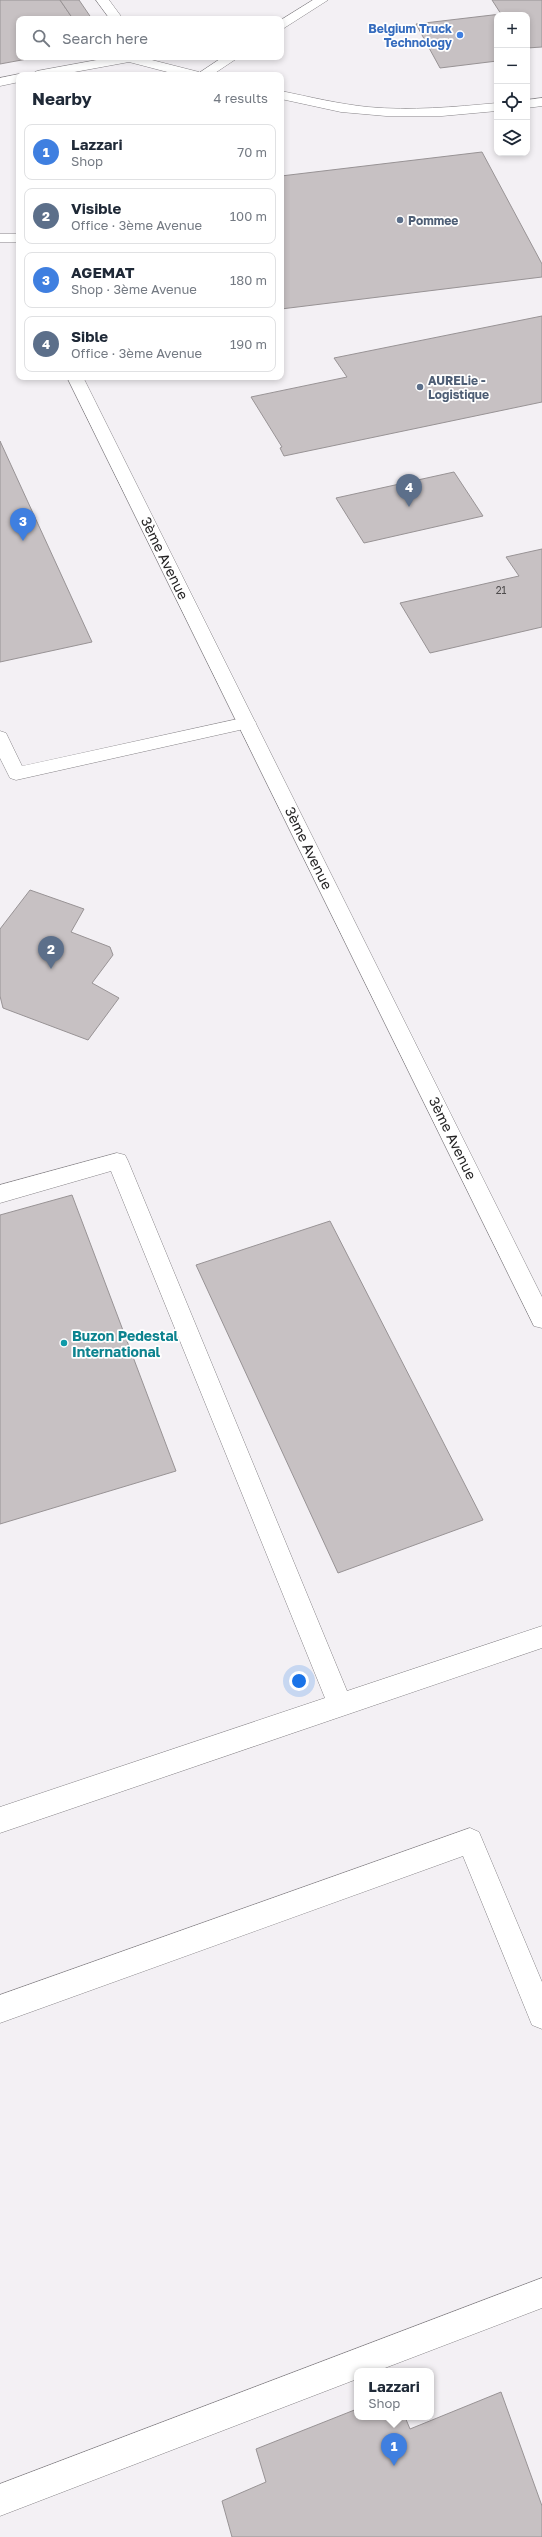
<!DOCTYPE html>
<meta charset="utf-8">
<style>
body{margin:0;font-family:"Golos Text",sans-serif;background:#f6f6f7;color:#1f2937}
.controls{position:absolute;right:12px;top:12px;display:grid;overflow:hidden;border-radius:8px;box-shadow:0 2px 6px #0003}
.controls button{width:36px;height:36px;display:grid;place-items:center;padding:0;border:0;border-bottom:1px solid #e0e1e3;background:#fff;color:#1f2937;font:20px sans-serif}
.you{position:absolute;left:299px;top:1681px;width:14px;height:14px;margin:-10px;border:3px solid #fff;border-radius:50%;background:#1a73e8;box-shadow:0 0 0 6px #1a73e833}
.badge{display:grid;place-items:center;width:26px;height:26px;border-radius:50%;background:#1a73e8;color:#fff;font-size:13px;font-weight:700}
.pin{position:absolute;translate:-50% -33px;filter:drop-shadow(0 1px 2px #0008)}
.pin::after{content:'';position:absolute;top:21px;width:14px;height:12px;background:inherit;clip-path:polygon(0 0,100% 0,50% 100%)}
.popup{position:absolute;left:354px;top:2368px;width:80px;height:52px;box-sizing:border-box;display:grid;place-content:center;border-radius:8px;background:#fff;filter:drop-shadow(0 1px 3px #0005);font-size:13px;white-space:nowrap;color:#747a83}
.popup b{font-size:15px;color:#1f2937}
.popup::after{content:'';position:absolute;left:50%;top:100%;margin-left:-8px;border:8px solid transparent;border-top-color:#fff}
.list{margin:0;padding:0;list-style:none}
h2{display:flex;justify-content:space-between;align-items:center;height:52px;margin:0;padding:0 16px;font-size:17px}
h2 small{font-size:13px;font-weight:400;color:#747a83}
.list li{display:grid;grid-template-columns:26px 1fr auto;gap:12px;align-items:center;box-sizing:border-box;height:56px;margin:0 8px 8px;padding:0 8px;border:1px solid #e0e1e3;border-radius:8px}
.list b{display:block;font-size:15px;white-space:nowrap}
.list p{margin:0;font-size:13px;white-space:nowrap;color:#747a83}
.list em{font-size:13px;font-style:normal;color:#747a83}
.icon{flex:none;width:22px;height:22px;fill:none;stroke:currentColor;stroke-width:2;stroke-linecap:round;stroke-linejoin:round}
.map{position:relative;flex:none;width:542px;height:2537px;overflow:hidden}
.search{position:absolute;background:#fff;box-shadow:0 2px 6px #0003;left:16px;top:16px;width:268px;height:44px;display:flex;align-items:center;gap:10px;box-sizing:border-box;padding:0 14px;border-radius:8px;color:#747a83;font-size:15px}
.panel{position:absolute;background:#fff;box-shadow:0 2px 6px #0003;left:16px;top:72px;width:268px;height:308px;border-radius:8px}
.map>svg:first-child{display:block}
.building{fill:#c7c1c3;stroke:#989395}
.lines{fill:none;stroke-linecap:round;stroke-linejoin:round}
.lane-casing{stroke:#878488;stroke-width:1}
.street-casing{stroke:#878488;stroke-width:1}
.secondary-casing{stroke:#878488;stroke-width:1}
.lane{fill:#fff;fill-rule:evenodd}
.street{fill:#fff;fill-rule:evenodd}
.secondary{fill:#fff;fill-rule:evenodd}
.shop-dot{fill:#3f7fe0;stroke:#fff;stroke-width:1.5}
.service-dot{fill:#5c6f8a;stroke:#fff;stroke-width:1.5}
.culture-dot{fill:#0f9aa8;stroke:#fff;stroke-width:1.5}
.labels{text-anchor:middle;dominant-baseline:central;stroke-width:3.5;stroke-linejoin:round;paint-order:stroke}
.far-number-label{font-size:10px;fill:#4e4b4c}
.far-shop-label{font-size:12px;font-weight:bold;fill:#366cbe;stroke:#fff;text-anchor:end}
.far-service-label{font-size:12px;font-weight:bold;fill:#4e5e75;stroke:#fff;text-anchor:start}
.street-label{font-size:14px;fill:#252425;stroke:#fff}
.culture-label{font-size:14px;font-weight:bold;fill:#0d838f;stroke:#fff;text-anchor:start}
</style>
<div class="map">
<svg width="542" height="2537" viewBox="0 0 542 2537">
<rect width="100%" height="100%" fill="#f3f0f4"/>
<g class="building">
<path d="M0,0H60L73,19H19V57H38L0,64Z"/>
<path d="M60,0H79L92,19H73Z"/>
<path d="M492,0H542V47L527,48V15H497V61L440,68L416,24L501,14Z"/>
<path d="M482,152L542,264V277L281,309V176Z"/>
<path d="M542,316V402L284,456L280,448L282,447L251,397L347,377L334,358Z"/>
<path d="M0,441L92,642L0,662Z"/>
<path d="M454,472L483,516L364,543L336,498Z"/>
<path d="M542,549V627L430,653L400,603L519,576L506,557Z"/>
<path d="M30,890L84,909L71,932L110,947L113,955L92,983L119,998L88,1040L3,1008L0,996V929Z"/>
<path d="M72,1195L176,1471L0,1524V1215Z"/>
<path d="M330,1221L483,1520L338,1573L196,1265Z"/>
<path d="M501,2392L542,2506V2537H232L222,2501L266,2482L256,2449L357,2409V2417H405L410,2429Z"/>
</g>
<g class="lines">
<g class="lane-casing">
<g id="lane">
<path d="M96,0H109L123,19H110Z"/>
<path d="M113,57H140L199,72L201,75H179L129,62L58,75H30L37,71Z"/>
<path d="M19,74L23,75H19V82L0,86V78Z"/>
<rect x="0" y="234" width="19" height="8"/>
<path d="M247,717L253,719L256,723L253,727L16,780L10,778L0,758V731L6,733L22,766Z"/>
<path d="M117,1153L125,1155L128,1161L347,1691L542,1626V1648L0,1833V1807L325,1698L111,1171L0,1203V1185Z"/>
<path d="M470,1828L479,1832L542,1982V2029L532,2025L463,1856L0,2023V1995Z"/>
<path d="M542,2278V2308L377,2371H357V2379L0,2516V2484Z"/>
</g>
</g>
<g class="street-casing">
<g id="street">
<path d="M281,91C310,97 339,104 368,107C411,111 454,107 497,103V111L442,116H386L341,112L281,99Z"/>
<path d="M542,98V106L527,108V100Z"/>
</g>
</g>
<g class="secondary-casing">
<g id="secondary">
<path d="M313,0H328L281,30V20Z"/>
<path d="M223,57H239L212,75H196Z"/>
<path d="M67,377H83L542,1297V1328L534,1326Z"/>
</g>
</g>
<use href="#lane" class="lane"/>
<use href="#street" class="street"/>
<use href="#secondary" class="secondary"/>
</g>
<circle class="shop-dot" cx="460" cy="35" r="4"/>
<g class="service-dot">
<circle cx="400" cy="220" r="4"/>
<circle cx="420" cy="387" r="4"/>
</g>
<circle class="culture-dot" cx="64" cy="1343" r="4"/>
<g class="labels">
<g class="far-number-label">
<text x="501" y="590">21</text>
</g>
<g class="far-shop-label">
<text x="452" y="28">Belgium Truck<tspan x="452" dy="14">Technology</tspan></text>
</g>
<g class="far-service-label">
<text x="408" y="220">Pommee</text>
<text x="428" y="380">AURELie -<tspan x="428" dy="14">Logistique</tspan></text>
</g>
<g class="street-label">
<text transform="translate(165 558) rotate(64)">3ème Avenue</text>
<text transform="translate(309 848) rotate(64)">3ème Avenue</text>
<text transform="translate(453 1138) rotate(64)">3ème Avenue</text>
</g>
<g class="culture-label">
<text x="72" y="1335">Buzon Pedestal<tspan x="72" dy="16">International</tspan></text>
</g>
</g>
</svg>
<div class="controls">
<button>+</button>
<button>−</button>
<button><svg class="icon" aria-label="locate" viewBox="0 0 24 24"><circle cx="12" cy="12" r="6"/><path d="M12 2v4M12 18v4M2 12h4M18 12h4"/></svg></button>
<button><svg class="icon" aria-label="layers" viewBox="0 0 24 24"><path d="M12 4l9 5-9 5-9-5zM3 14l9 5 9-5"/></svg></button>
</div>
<div class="you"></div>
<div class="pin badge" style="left:394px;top:2466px;background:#3f7fe0">1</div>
<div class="popup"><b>Lazzari</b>Shop</div>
<div class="pin badge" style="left:51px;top:969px;background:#5c6f8a">2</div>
<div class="pin badge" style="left:23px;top:541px;background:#3f7fe0">3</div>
<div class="pin badge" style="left:409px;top:507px;background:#5c6f8a">4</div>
<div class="search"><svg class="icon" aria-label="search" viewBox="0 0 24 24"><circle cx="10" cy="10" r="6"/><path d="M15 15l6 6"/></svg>Search here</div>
<section class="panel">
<h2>Nearby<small>4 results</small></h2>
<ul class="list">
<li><span class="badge" style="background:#3f7fe0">1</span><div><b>Lazzari</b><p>Shop</p></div><em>70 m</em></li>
<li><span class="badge" style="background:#5c6f8a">2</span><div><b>Visible</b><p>Office · 3ème Avenue</p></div><em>100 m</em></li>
<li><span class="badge" style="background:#3f7fe0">3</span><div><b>AGEMAT</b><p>Shop · 3ème Avenue</p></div><em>180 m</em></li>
<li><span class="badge" style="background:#5c6f8a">4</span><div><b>Sible</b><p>Office · 3ème Avenue</p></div><em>190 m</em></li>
</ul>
</section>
</div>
